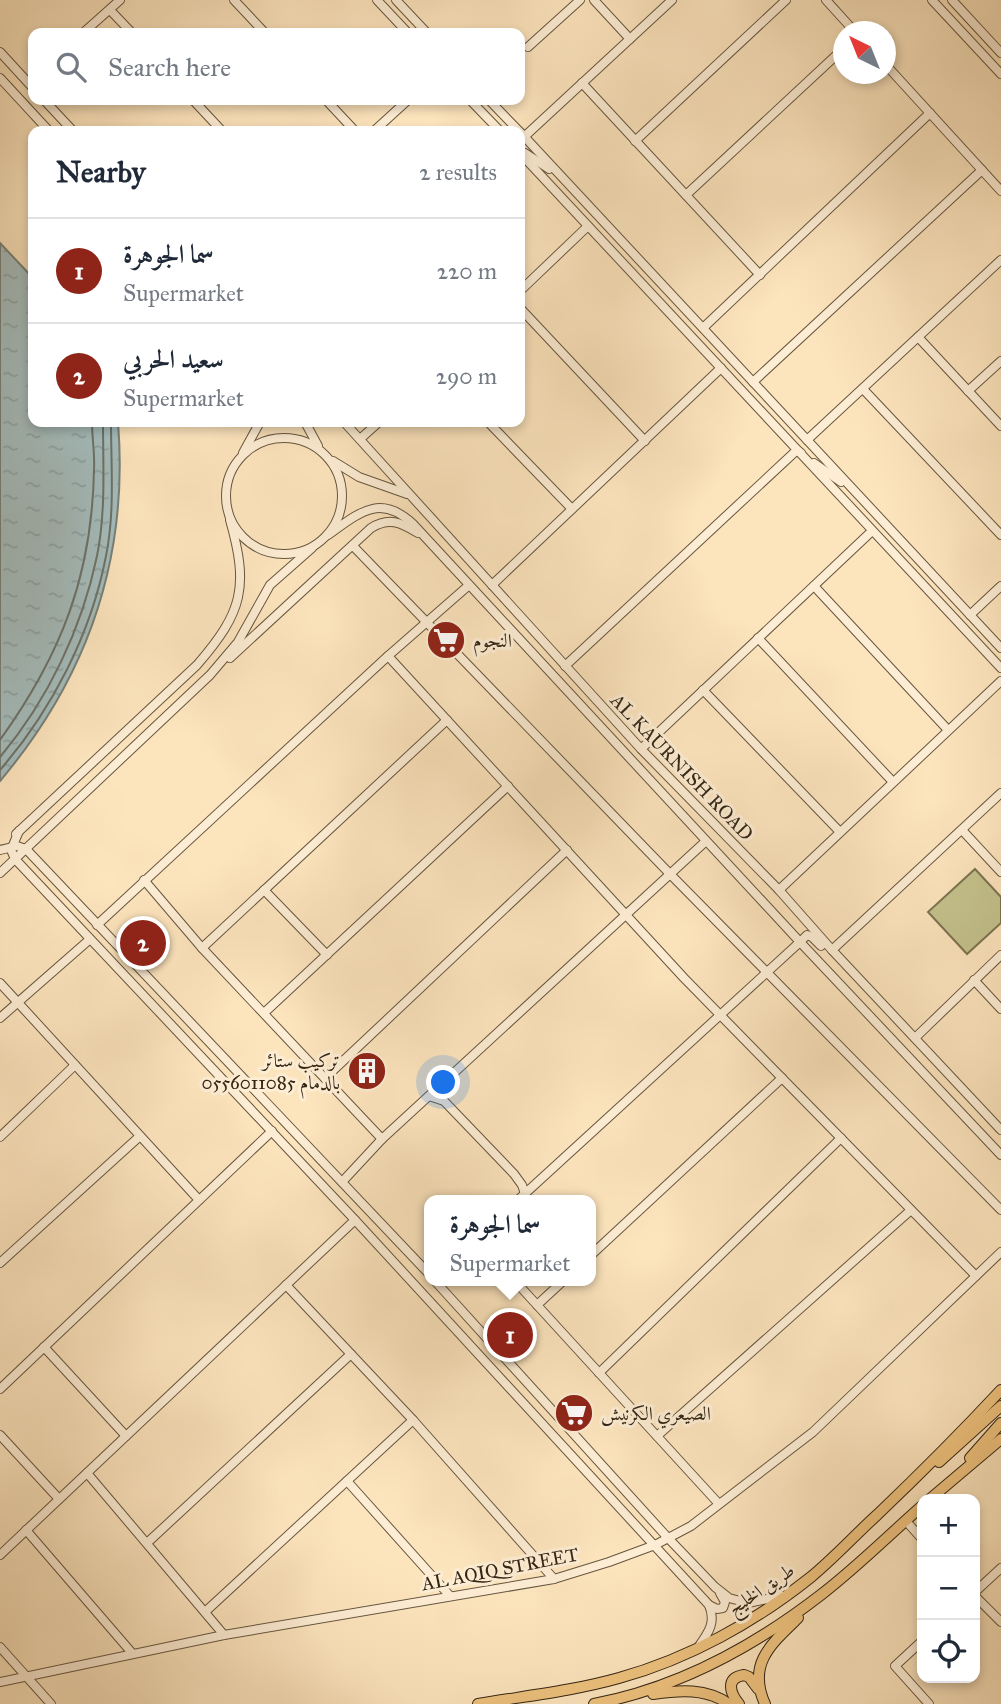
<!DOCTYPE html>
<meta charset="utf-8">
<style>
body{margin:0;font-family:"IM FELL Great Primer",Amiri,serif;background:#f2f2f3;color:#1f2937}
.controls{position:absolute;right:21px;bottom:21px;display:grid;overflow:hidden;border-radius:14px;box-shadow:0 4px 10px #0003}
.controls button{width:63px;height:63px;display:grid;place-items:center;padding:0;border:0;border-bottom:2px solid #e0e1e3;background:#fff;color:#1f2937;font:35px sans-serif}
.compass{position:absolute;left:833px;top:21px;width:63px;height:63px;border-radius:50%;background:#fff;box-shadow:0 4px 10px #0003;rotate:317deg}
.you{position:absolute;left:444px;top:1083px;width:24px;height:24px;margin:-18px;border:5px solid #fff;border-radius:50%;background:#1a73e8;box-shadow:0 0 0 10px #1a73e833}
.badge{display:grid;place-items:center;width:46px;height:46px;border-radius:50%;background:#8f2418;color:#fff;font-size:23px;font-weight:700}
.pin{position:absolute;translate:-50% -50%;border:4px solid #fff;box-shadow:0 2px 7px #0006}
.popup{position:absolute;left:424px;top:1195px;width:172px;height:91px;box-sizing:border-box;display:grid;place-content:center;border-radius:14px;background:#fff;filter:drop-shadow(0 2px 5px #0005);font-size:23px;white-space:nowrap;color:#747a83}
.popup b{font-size:26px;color:#1f2937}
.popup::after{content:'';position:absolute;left:50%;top:100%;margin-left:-14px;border:14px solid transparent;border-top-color:#fff}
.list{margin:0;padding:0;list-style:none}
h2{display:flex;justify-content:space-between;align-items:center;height:91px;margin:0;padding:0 28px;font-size:30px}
h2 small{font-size:23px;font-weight:400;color:#747a83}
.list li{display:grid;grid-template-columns:46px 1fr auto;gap:21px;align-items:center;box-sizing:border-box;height:105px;padding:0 28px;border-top:2px solid #e0e1e3}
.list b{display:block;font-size:26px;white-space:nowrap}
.list p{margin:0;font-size:23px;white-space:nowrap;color:#747a83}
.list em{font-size:23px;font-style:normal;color:#747a83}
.icon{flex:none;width:38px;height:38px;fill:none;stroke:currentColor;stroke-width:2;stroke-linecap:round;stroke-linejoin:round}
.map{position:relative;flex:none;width:1001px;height:1704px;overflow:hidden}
.search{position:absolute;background:#fff;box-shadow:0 4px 10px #0003;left:28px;top:28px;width:497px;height:77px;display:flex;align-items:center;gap:18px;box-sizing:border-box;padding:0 24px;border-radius:14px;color:#747a83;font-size:26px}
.panel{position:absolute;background:#fff;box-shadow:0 4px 10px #0003;left:28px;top:126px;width:497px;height:301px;border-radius:14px}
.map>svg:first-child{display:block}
.green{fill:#c4c28d;stroke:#7c7451;stroke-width:2}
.water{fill:url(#water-ripples);stroke:#778079;stroke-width:2}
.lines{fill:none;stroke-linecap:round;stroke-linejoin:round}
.shore{stroke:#6c7168;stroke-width:2}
.minor-casing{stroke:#66563f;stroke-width:10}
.major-casing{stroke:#342615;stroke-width:12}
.minor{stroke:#fdedd4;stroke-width:8}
.major{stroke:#eec27e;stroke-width:10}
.labels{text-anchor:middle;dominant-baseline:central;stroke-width:6;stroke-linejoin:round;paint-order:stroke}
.poi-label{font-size:19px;fill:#342615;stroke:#fdedd4;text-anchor:start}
.street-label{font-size:19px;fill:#342615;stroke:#fdedd4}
</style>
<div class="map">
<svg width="1001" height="1704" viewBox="0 0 1001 1704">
<defs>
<pattern id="water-ripples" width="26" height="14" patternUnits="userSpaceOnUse" patternTransform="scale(1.75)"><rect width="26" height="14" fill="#a4bcbc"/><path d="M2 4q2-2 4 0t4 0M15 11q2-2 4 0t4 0" fill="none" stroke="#8ea1a1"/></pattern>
</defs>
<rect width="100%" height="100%" fill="#fce4bd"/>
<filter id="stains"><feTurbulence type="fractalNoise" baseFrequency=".00286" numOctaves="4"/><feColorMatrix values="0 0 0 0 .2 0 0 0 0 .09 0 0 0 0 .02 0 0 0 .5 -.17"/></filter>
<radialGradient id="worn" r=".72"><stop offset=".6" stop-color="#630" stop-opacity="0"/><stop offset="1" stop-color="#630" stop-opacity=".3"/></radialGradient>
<path class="green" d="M975,869L1001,897V923L967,954L928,912Z"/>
<path class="water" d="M0,243L33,278V422H118C129,558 88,677 0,781Z"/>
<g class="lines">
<g class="shore">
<path d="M0,740C61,655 92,576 94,470C95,454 92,438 92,422"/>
<path d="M0,757C48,700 82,628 97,556C106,511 103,466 103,422"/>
<path d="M0,770C52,710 91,634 106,556C115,511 111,467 111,422"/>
</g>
<g class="minor-casing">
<g id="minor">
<path d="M234,0L265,33"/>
<path d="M377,0L408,33"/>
<path d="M396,0L427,33"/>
<path d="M594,0L630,39"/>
<path d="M826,0L855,32"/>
<path d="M932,0L1001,74"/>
<path d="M952,0L1001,53"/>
<path d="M110,10L132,33"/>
<path d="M83,33L120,0"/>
<path d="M528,47L580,0"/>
<path d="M0,52L33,88"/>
<path d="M886,65L1001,191"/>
<path d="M0,78L49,131"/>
<path d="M582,83L760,275"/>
<path d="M44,100L73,131"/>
<path d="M193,100L222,131"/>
<path d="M326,100L355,131"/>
<path d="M470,100L500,131"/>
<path d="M489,100L519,131"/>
<path d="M374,131L408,100"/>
<path d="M520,132L1001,648"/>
<path d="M524,137L672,0"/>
<path d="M635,141L786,0"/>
<path d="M520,153L1001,668"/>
<path d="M525,153L549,169"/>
<path d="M686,195L844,48"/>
<path d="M520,291L588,226"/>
<path d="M520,308L645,441"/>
<path d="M703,328L930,113"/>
<path d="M918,337L1001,426"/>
<path d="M753,382L982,170"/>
<path d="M863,389L1001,535"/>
<path d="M968,391L1001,361"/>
<path d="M305,422L318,446"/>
<path d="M344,422L641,749L779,890L832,950L1001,1130"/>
<path d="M488,422L572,509"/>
<circle cx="284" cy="496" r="58"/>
<path d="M360,439L379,422"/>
<path d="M807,440L1001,260"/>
<path d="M243,453L260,422"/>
<path d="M333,461L359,477L407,494"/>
<path d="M814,463L841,482"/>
<path d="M328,535C359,513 380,493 413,524L800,942L1001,1155"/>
<path d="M353,546L670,874L1001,1210"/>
<path d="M492,585L721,368"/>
<path d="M814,586L948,730"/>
<path d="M970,615L1001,586"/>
<path d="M758,638L893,782"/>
<path d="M388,656L684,978L976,1276"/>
<path d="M230,658L371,528C389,517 400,522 418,533"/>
<path d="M565,666L797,450L801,453"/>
<path d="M703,690L840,832"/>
<path d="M641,749L872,531"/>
<path d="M962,830L1001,872"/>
<path d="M19,831L11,850L15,859L355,1220L709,1605C716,1622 709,1632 699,1646"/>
<path d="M16,834L197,665C243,612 249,587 230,520"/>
<path d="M0,850L17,846L26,849L430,1275"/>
<path d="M0,873L210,675L238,642L270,585L312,548"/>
<path d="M144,880L202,948L382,1139"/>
<path d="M264,890L327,955"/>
<path d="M779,890L1001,681"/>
<path d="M97,925L388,656L468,586"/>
<path d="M202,948L447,720"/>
<path d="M832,950L1001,793"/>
<path d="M974,980L1001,1009"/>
<path d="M0,983L199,1200"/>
<path d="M264,1013L508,786"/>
<path d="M0,1018L89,940"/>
<path d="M915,1038L1001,955"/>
<path d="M325,1078L567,850"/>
<path d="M429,1096L444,1101L514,1174L522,1185L525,1194"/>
<path d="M0,1137L75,1065"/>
<path d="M342,1182L382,1139L706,841"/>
<path d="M518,1200L800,942L807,935L812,937L821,946"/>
<path d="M590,1256L782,1078"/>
<path d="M0,1263L140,1136"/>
<path d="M435,1281L668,1538L715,1587L729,1598L748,1603L782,1596"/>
<path d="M515,1281L719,1504"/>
<path d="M286,1285L413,1420L554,1579"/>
<path d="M537,1305L563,1281"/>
<path d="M44,1347L126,1436"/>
<path d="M599,1373L841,1138"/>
<path d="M0,1389L272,1131"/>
<path d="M0,1435L59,1499"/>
<path d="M657,1436L911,1210"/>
<path d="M87,1473L224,1635"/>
<path d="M347,1481L450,1596"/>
<path d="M906,1521L922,1539"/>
<path d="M26,1530L132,1653"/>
<path d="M147,1543L351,1354"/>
<path d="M0,1555L355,1220"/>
<path d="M975,1592L1001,1568"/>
<path d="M975,1596L1001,1622"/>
<path d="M709,1605L717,1609L723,1608L725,1602L720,1593"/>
<path d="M205,1612L413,1420"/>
<path d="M922,1641L895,1666L929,1704"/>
<path d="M0,1647L51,1704"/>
<path d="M0,1682L224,1635L554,1579L609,1562L655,1545L691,1526L813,1432L1001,1252"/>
</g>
</g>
<g class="major-casing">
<g id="major">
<path d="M970,1458L1001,1423"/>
<path d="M939,1462L1001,1406"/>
<path d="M930,1499L1001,1439"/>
<path d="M653,1694C680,1690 706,1688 729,1704"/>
<path d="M478,1704C525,1696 573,1691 619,1678C688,1659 755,1622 811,1577C834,1558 855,1535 877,1515C920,1474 961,1433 1001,1390"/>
<path d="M594,1704C678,1688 755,1646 822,1594C857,1567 889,1535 922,1506"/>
<path d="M739,1704C730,1693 725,1678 744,1675L749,1677L758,1689"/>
<path d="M765,1704C747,1664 771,1644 798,1618"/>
</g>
</g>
<use href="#minor" class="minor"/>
<use href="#major" class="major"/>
</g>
<defs>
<g id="supermarket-disc" transform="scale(2.0125)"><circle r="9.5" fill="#8f2418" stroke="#fdedd4"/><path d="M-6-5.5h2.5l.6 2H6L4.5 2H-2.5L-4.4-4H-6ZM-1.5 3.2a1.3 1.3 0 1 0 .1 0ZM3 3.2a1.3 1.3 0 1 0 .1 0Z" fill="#fff"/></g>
<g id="building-disc" transform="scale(2.0125)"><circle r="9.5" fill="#8f2418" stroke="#fdedd4"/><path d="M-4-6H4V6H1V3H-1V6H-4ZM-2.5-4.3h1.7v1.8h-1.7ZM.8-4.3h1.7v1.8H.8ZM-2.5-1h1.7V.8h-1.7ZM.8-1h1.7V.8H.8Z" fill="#fff"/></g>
</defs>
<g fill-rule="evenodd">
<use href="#supermarket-disc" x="446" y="640"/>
<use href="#building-disc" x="367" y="1071"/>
<use href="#supermarket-disc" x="574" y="1413"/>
</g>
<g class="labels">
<g class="poi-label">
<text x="473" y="640">النجوم</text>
<text x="340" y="1060" text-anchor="end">تركيب ستائر<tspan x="340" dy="22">بالدمام 0556011085</tspan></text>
<text x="601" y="1413">الصيعري الكرنيش</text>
</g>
<g class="street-label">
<text transform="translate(682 767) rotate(46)">AL KAURNISH ROAD</text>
<text transform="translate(500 1569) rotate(-11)">AL AQIQ STREET</text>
<text transform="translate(761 1589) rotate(-34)">طريق الخليج</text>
</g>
</g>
<rect width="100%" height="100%" filter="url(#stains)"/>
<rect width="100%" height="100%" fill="url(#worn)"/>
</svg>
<div class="controls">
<button>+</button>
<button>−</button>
<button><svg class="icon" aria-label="locate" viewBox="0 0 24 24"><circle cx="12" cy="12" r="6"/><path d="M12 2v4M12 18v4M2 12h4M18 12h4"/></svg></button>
</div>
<svg class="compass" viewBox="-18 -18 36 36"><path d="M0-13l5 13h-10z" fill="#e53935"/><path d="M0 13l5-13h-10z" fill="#747a83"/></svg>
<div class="you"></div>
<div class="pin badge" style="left:510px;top:1335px">1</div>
<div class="popup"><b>سما الجوهرة</b>Supermarket</div>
<div class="pin badge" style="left:143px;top:943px">2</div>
<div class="search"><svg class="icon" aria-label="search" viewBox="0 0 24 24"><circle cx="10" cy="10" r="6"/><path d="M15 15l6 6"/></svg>Search here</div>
<section class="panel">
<h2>Nearby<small>2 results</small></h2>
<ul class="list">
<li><span class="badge">1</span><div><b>سما الجوهرة</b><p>Supermarket</p></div><em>220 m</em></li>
<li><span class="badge">2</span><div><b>سعيد الحربي</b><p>Supermarket</p></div><em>290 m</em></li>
</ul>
</section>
</div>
